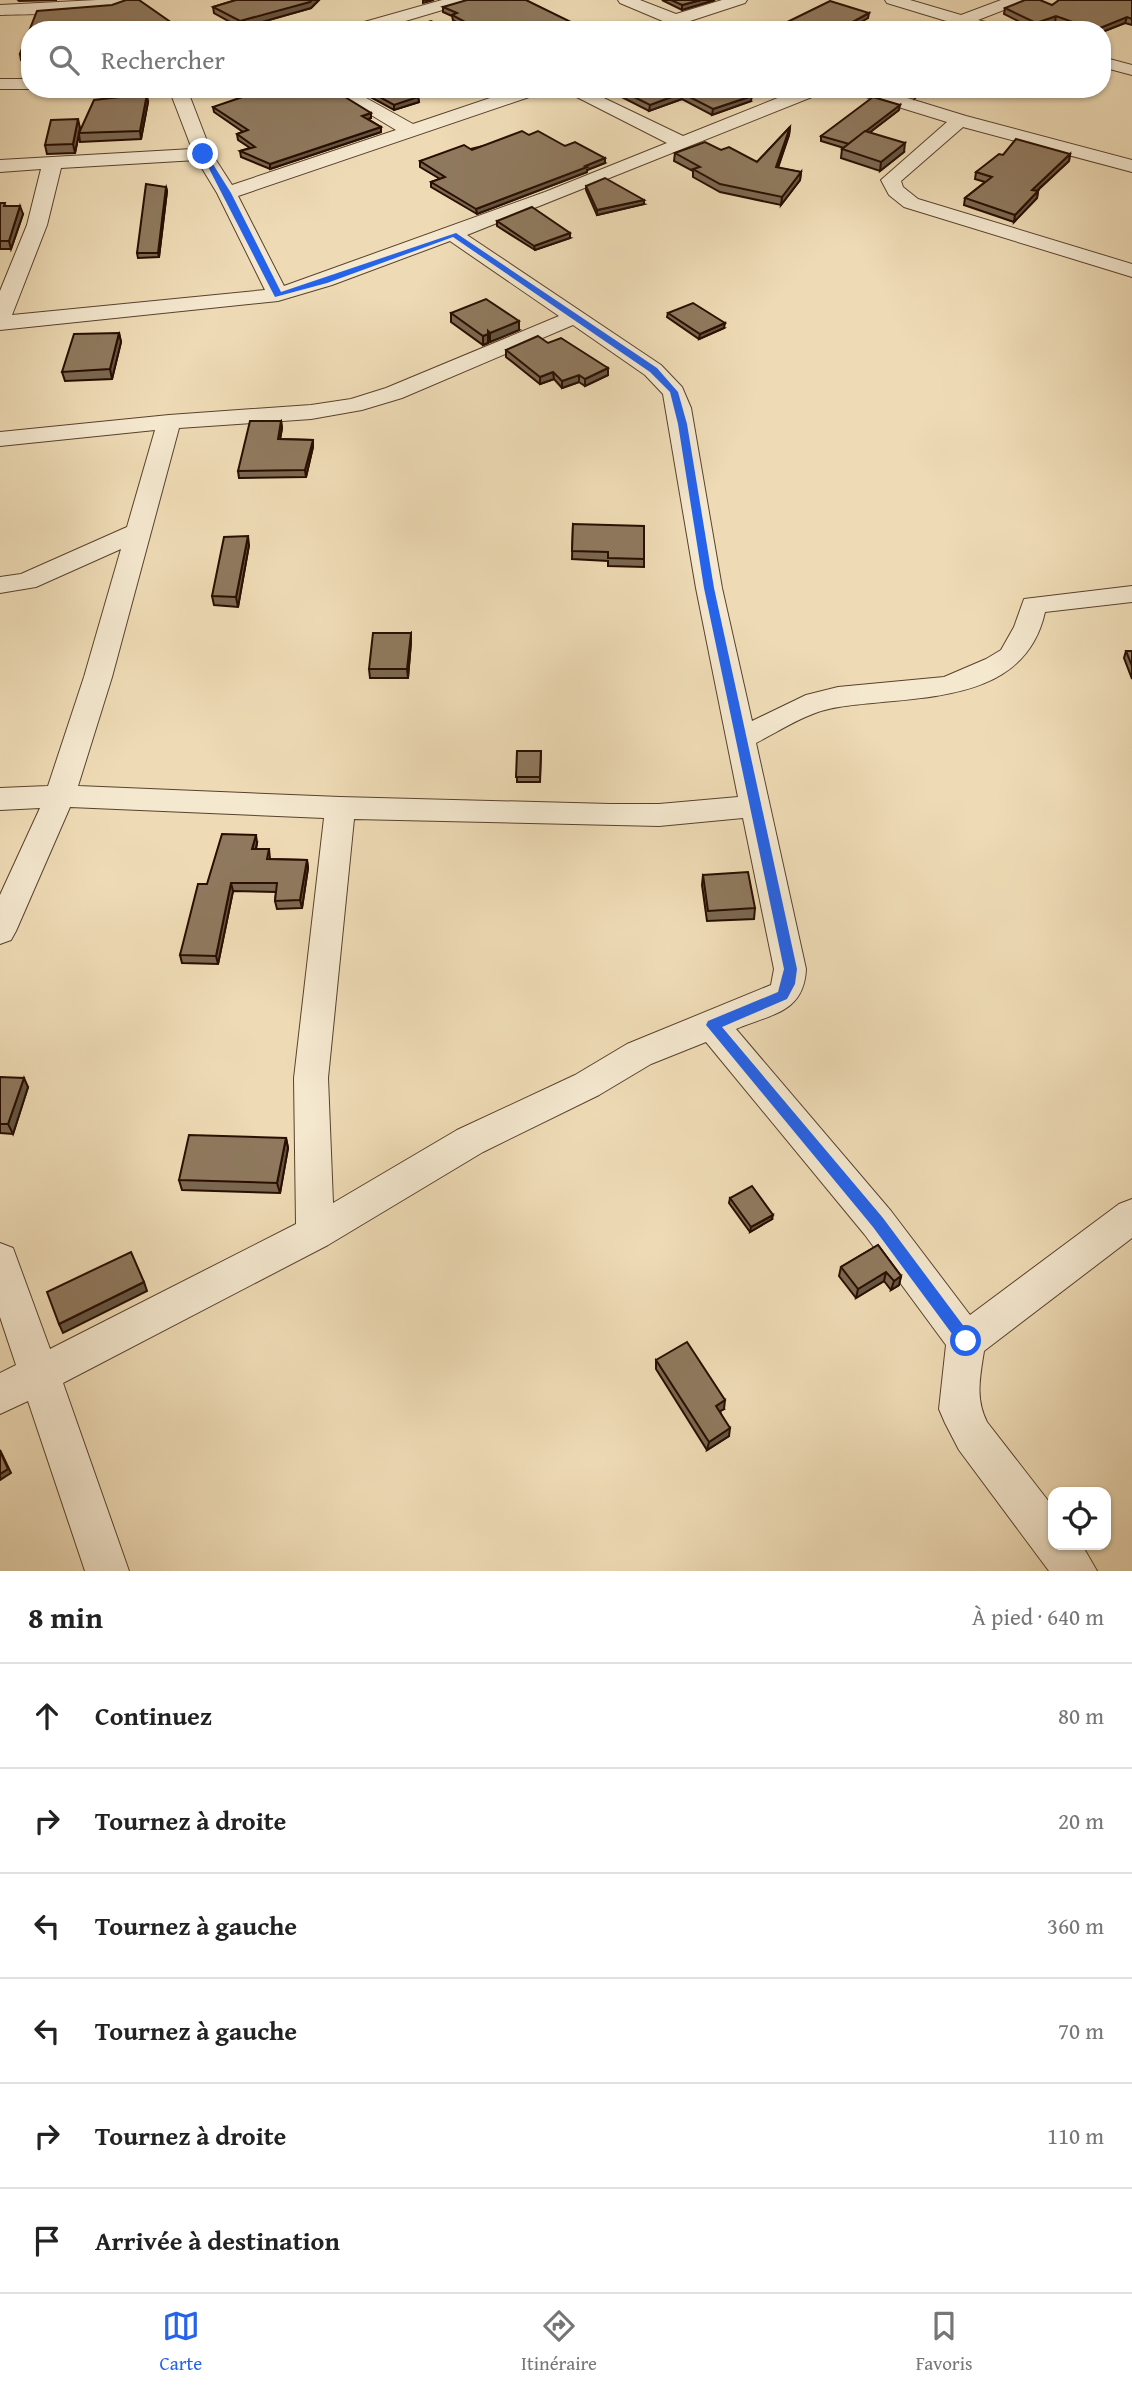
<!DOCTYPE html>
<html lang="fr">
<meta charset="utf-8">
<style>
body{margin:0;font-family:"Gentium Book Plus",serif;background:#f6f6f6;color:#222}
.controls{position:absolute;right:21px;bottom:21px;display:grid;overflow:hidden;border-radius:14px;box-shadow:0 2px 5px #0004}
.controls button{width:63px;height:63px;display:grid;place-items:center;padding:0;border:0;border-bottom:2px solid #e0e0e0;background:#fff;color:#222;font:35px sans-serif}
.stop{position:absolute;width:21px;height:21px;margin:-16px;border:5px solid #2563eb;border-radius:50%;background:#fff}
.stop.end{background:#2563eb;border-color:#fff;box-shadow:0 2px 7px #0008}
.list{margin:0;padding:0;list-style:none}
h2{display:flex;justify-content:space-between;align-items:center;height:91px;margin:0;padding:0 28px;font-size:30px}
h2 small{font-size:23px;font-weight:400;color:#767676}
.list li{display:grid;grid-template-columns:46px 1fr auto;gap:21px;align-items:center;box-sizing:border-box;height:105px;padding:0 28px;border-top:2px solid #e0e0e0}
.list b{display:block;font-size:26px;white-space:nowrap}
.list em{font-size:23px;font-style:normal;color:#767676}
.icon{flex:none;width:38px;height:38px;fill:none;stroke:currentColor;stroke-width:2;stroke-linecap:round;stroke-linejoin:round}
.map{position:relative;flex:none;width:1132px;height:1571px;overflow:hidden}
.search{position:absolute;background:#fff;box-shadow:0 2px 5px #0004;left:21px;right:21px;top:21px;height:77px;display:flex;align-items:center;gap:18px;box-sizing:border-box;padding:0 24px;border-radius:28px;color:#767676;font-size:26px}
.sheet{height:721px;background:#fff}
nav{display:flex;justify-content:space-around;align-items:center;box-sizing:border-box;height:98px;border-top:2px solid #e0e0e0;background:#fff;font-size:19px;color:#767676}
nav a{display:grid;justify-items:center;gap:4px}
nav .on{color:#2563eb}
.map>svg:first-child{display:block}
.lines{fill:none;stroke-linecap:round;stroke-linejoin:round}
.street-casing{stroke:#5a412d;stroke-width:2}
.street{fill:#f4e8cf;fill-rule:evenodd}
.wall{fill:#7b6851;stroke:#280e00;stroke-width:2}
.shaded-wall{fill:#645542;stroke:#280e00;stroke-width:2}
.building{fill:#8f795e;stroke:#280e00;stroke-width:2}
.route{fill:#2563eb}
</style>
<div class="map">
<svg width="1132" height="1571" viewBox="0 0 1132 1571">
<rect width="100%" height="100%" fill="#eedbb5"/>
<filter id="stains"><feTurbulence type="fractalNoise" baseFrequency=".00286" numOctaves="4"/><feColorMatrix values="0 0 0 0 .2 0 0 0 0 .09 0 0 0 0 .02 0 0 0 .5 -.17"/></filter>
<radialGradient id="worn" r=".72"><stop offset=".6" stop-color="#630" stop-opacity="0"/><stop offset="1" stop-color="#630" stop-opacity=".3"/></radialGradient>
<g class="lines">
<g class="street-casing">
<g id="street">
<path d="M97,0H136C122,15 25,14 0,15V5Z"/>
<path d="M442,0H468L466,3L375,30H348L350,26Z"/>
<path d="M618,0H640L676,14L722,0H747L745,3L690,21L707,30H684L620,3Z"/>
<path d="M885,0H910L961,15L1001,0H1024L1022,3L978,20L1001,26L1003,30H976L887,3Z"/>
<path d="M1102,57L1132,65V75L1102,67Z"/>
<rect x="0" y="79" width="30" height="10"/>
<path d="M169,89H187L212,154L232,185L396,130L328,89H350L413,124L517,89H544L541,93L238,196L284,286L545,192L667,143L561,89H585L683,136L800,89H825L822,93L467,235L661,365L682,387L691,408L722,588L752,721L806,695L838,687L944,677L986,659L1001,650L1014,627L1024,599L1132,586V602L1045,612C1024,707 913,695 839,707C809,711 783,729 756,743L806,969C804,1013 771,1014 736,1029L891,1211L970,1315L1119,1204L1132,1199V1238L984,1351C980,1377 975,1398 987,1422L1053,1507V1545H1082L1097,1571H1049L959,1450L945,1423L939,1409L946,1345L865,1235L706,1042L651,1064L599,1095L483,1152L328,1245L63,1383L129,1571H85L28,1401L0,1414V1373L16,1365L0,1317V1243L13,1248L50,1349L296,1224L294,1078L324,818L70,807L16,931L11,940L0,944V895L40,808L0,810V788L48,786L84,677L121,549L36,587L0,593V577L21,574L127,527L155,430L0,446V432L169,415L311,405L351,399L386,388L559,316L450,241L332,285L278,301L0,330V291L27,225L41,169L0,172V160L192,149ZM197,160L217,193L265,290L12,315L47,225L61,168ZM573,325L645,375L663,394L696,588L738,797L659,804H610L340,797L78,786L112,677L179,428L311,419L362,410L402,398ZM743,818L774,969L771,985L627,1044L575,1075L457,1130L333,1203L328,1078L354,819L659,826Z"/>
<path d="M850,89H878L966,116L1132,160V172L963,127L901,181L903,187L918,199L1132,264V277L904,207L889,195L881,180L947,122L853,93Z"/>
</g>
</g>
<use href="#street" class="street"/>
</g>
<g class="wall">
<path d="M18,0H57L19,1Z"/>
<path d="M236,0H319L311,8L241,28L214,13L213,7Z"/>
<path d="M662,0H715L682,10Z"/>
<path d="M1132,0V25L1125,23L1102,32V30H1077L1055,22L1034,29L1004,14L1005,8Z"/>
<path d="M443,7L585,29L598,30L443,27L463,26L453,20L452,16L443,12Z"/>
<path d="M30,30V61L21,60L20,54Z"/>
<path d="M356,89H442L418,97L419,102L394,110Z"/>
<path d="M606,89H738L751,101L712,115L682,99L649,111Z"/>
<path d="M925,89L915,98L889,90Z"/>
<path d="M148,102L141,139L80,142L79,134L75,153L47,154L45,145L80,128L79,131Z"/>
<path d="M213,107L371,113V118L368,119L381,127V132L270,169L241,157L240,151L250,148L238,140L237,134L243,132L214,112Z"/>
<path d="M899,110L869,133L904,152L880,171L841,158L842,149L844,148L821,141V136Z"/>
<path d="M790,127L789,135L778,168L801,172L800,180L781,205L720,192L693,177V171L674,161L675,153L721,150L757,162Z"/>
<path d="M529,135L565,146L605,163L587,170V172L477,214L431,187V182L440,179L420,167V161Z"/>
<path d="M1070,154L1069,161L1037,191H1038L1037,198L1014,222L964,205L965,198L985,182L975,179L976,172L1003,155Z"/>
<path d="M586,186L644,204L597,215L586,190Z"/>
<path d="M166,187L167,191L159,257L138,258L137,253Z"/>
<path d="M0,203L23,214L11,249H0Z"/>
<path d="M497,221L570,238L535,250L497,226Z"/>
<path d="M451,313L519,330L490,342L488,340V343L483,345L451,322Z"/>
<path d="M668,313L724,328L699,339L667,317Z"/>
<path d="M119,333L121,342L112,379L65,381L62,372Z"/>
<path d="M548,343L608,368V375L585,386L579,382L562,388L554,379L540,384L506,357V350Z"/>
<path d="M281,421L282,428L280,439L313,440V447L306,477L239,478L238,471Z"/>
<path d="M573,524L644,559V567L608,566V561L572,559Z"/>
<path d="M249,545L238,607L214,605L212,596Z"/>
<path d="M411,633V642L408,678H370L369,669Z"/>
<path d="M1126,651H1132V679L1124,658Z"/>
<path d="M517,751H541L540,782H517Z"/>
<path d="M257,843L256,849H269L270,859L307,860L308,868L302,908L277,909L275,901L276,892L233,891L218,964L182,963L180,955L207,884Z"/>
<path d="M703,875L755,908L754,919L707,921L702,885Z"/>
<path d="M0,1077L28,1087L13,1134L0,1133Z"/>
<path d="M286,1138L288,1148L280,1193L182,1190L179,1180Z"/>
<path d="M730,1198L772,1219L750,1232L729,1203Z"/>
<path d="M878,1245L901,1276L899,1285L891,1290L884,1281L856,1298L839,1276L841,1267Z"/>
<path d="M656,1360L724,1409L720,1411L729,1436L707,1450L656,1369Z"/>
</g>
<g class="shaded-wall">
<path d="M312,0H319L311,8L241,28L240,21Z"/>
<path d="M423,0H434L423,3Z"/>
<path d="M701,0H715L682,10V5Z"/>
<path d="M869,13L868,18L847,30H838Z"/>
<path d="M1056,16L1055,22L1034,29L1036,23Z"/>
<path d="M1127,17L1125,23L1102,32V30H1095Z"/>
<path d="M426,89H442L418,97L419,102L394,110V105L413,94Z"/>
<path d="M921,89H925L915,98L916,93Z"/>
<path d="M682,93V99L649,111L650,105Z"/>
<path d="M147,94L148,102L141,139L140,131Z"/>
<path d="M752,96L751,101L712,115L713,109Z"/>
<path d="M900,105L899,110L848,149L849,144Z"/>
<path d="M371,113V118L363,121L362,116Z"/>
<path d="M78,119L80,128L75,153L73,144Z"/>
<path d="M381,127V132L270,169V164Z"/>
<path d="M790,127L789,135L775,175L776,167Z"/>
<path d="M905,143L904,152L880,171L881,162Z"/>
<path d="M1070,154L1069,161L1031,196L1032,190Z"/>
<path d="M605,158V163L587,170V172L477,214L476,209Z"/>
<path d="M801,172L800,180L781,205L782,197Z"/>
<path d="M166,187L167,191L159,257L158,253Z"/>
<path d="M1038,191L1037,198L1014,222L1015,215Z"/>
<path d="M644,200V204L597,215V210Z"/>
<path d="M20,206L23,214L11,249L9,241Z"/>
<path d="M570,233V238L535,250L534,246Z"/>
<path d="M519,321V330L490,342V333Z"/>
<path d="M725,323L724,328L699,339L700,334Z"/>
<path d="M119,333L121,342L112,379L110,369Z"/>
<path d="M488,334V343L483,345V336Z"/>
<path d="M608,368V375L585,386V379Z"/>
<path d="M553,372L554,379L540,384V377Z"/>
<path d="M579,375V382L562,388V381Z"/>
<path d="M281,421L282,428L279,446L278,439Z"/>
<path d="M313,440V447L306,477L305,470Z"/>
<path d="M248,536L249,545L238,607L236,597Z"/>
<path d="M411,633V642L408,678L407,669Z"/>
<path d="M256,835L257,843L254,857L252,849Z"/>
<path d="M307,860L308,868L302,908L300,900Z"/>
<path d="M231,883L233,891L218,964L216,956Z"/>
<path d="M24,1078L28,1087L13,1134L8,1124Z"/>
<path d="M286,1138L288,1148L280,1193L277,1183Z"/>
<path d="M773,1215L772,1219L750,1232L751,1227Z"/>
<path d="M886,1272L884,1281L856,1298L858,1289Z"/>
<path d="M901,1276L899,1285L891,1290L894,1281Z"/>
<path d="M144,1282L147,1291L63,1333L59,1324Z"/>
<path d="M725,1400L724,1409L715,1414L716,1406Z"/>
<path d="M730,1428L729,1436L707,1450L709,1442Z"/>
<path d="M0,1450L11,1473L0,1480Z"/>
</g>
<g class="building">
<path d="M126,0H139L182,30H30V55L20,54L37,11L112,5Z"/>
<path d="M236,0H312L310,2L240,21L213,7Z"/>
<path d="M467,0H526L585,29L592,27L598,30H403L431,21L443,27L466,26L465,22L452,15L457,13L443,7Z"/>
<path d="M671,0H701L682,5Z"/>
<path d="M1025,0H1040L1052,5L1059,0H1132V19L1127,17L1095,30L1056,16L1036,23L1005,8Z"/>
<path d="M830,1L869,13L838,30H831L824,27L819,30H771Z"/>
<path d="M266,89H332L371,113L362,116L381,127L270,164L240,151L255,147L237,134L248,130L213,107Z"/>
<path d="M365,89H426L413,94L418,97L394,105Z"/>
<path d="M618,89H738L752,96L713,109L682,93L650,105Z"/>
<path d="M903,89H921L916,93Z"/>
<path d="M147,94L140,131L79,133L94,100Z"/>
<path d="M873,97L900,105L849,144L821,136Z"/>
<path d="M78,119L73,144L45,145L51,120Z"/>
<path d="M790,127L776,167L801,172L782,197L720,184L693,169L700,167L675,153L705,142L721,150L729,147L757,162Z"/>
<path d="M522,131L529,135L538,131L565,146L575,142L605,158L585,166L587,167L476,209L431,182L445,177L420,161L464,145L472,150Z"/>
<path d="M865,131L905,143L881,162L842,149Z"/>
<path d="M1016,139L1070,154L1032,190L1038,191L1015,215L965,198L992,177L976,172L999,154L1003,155Z"/>
<path d="M605,178L644,200L597,210L586,186Z"/>
<path d="M146,184L166,187L158,253H137Z"/>
<path d="M0,203H5L4,206H20L9,241H0Z"/>
<path d="M532,207L570,233L534,246L497,221Z"/>
<path d="M486,299L519,321L490,333L488,331V334L483,336L451,313Z"/>
<path d="M693,303L725,323L700,334L668,313Z"/>
<path d="M119,333L110,369L62,372L74,334Z"/>
<path d="M538,336L548,343L561,338L608,368L585,379L579,375L562,381L553,372L540,377L506,350Z"/>
<path d="M250,421H281L278,439L313,440L305,470L238,471Z"/>
<path d="M573,524L644,526V559L608,558V552L572,551Z"/>
<path d="M248,536L236,597L212,596L224,537Z"/>
<path d="M373,633H411L407,669H369Z"/>
<path d="M1126,651H1132V666Z"/>
<path d="M517,751H541L540,777H516Z"/>
<path d="M222,834L256,835L252,849H269L267,859L307,860L300,900L275,901L277,883H231L216,956L180,955L198,884H207Z"/>
<path d="M748,872L755,908L708,911L703,875Z"/>
<path d="M0,1077L24,1078L8,1124H0Z"/>
<path d="M189,1135L286,1138L277,1183L179,1180Z"/>
<path d="M752,1186L773,1215L751,1227L730,1198Z"/>
<path d="M878,1245L901,1276L894,1281L886,1272L858,1289L841,1267Z"/>
<path d="M131,1252L144,1282L59,1324L47,1292Z"/>
<path d="M687,1342L725,1400L716,1406L730,1428L709,1442L656,1360Z"/>
<path d="M0,1451L8,1469L0,1474Z"/>
</g>
<path class="route" d="M201,153H206L231,193L281,292L456,233L657,368L678,392L687,424L714,588L797,969L795,984L787,999L722,1027L883,1218L971,1336L974,1341L971,1346H961L873,1227L706,1025L708,1021L778,992L784,969L704,588L678,424L670,392L650,372L453,237L327,283L275,297Z"/>
<rect width="100%" height="100%" filter="url(#stains)"/>
<rect width="100%" height="100%" fill="url(#worn)"/>
</svg>
<div class="controls">
<button><svg class="icon" aria-label="locate" viewBox="0 0 24 24"><circle cx="12" cy="12" r="6"/><path d="M12 2v4M12 18v4M2 12h4M18 12h4"/></svg></button>
</div>
<div class="stop" style="left:966px;top:1341px"></div>
<div class="stop end" style="left:203px;top:154px"></div>
<div class="search"><svg class="icon" aria-label="search" viewBox="0 0 24 24"><circle cx="10" cy="10" r="6"/><path d="M15 15l6 6"/></svg>Rechercher</div>
</div>
<section class="sheet">
<h2>8 min<small>À pied · 640 m</small></h2>
<ul class="list">
<li><svg class="icon" aria-label="ahead" viewBox="0 0 24 24"><path d="M12 20V5M6 11l6-6 6 6"/></svg><div><b>Continuez</b></div><em>80 m</em></li>
<li><svg class="icon" aria-label="right" viewBox="0 0 24 24"><path d="M7 20v-9h11M14 6l5 5-5 5"/></svg><div><b>Tournez à droite</b></div><em>20 m</em></li>
<li><svg class="icon" aria-label="left" viewBox="0 0 24 24"><path d="M17 20v-9H6M10 6l-5 5 5 5"/></svg><div><b>Tournez à gauche</b></div><em>360 m</em></li>
<li><svg class="icon" aria-label="left" viewBox="0 0 24 24"><path d="M17 20v-9H6M10 6l-5 5 5 5"/></svg><div><b>Tournez à gauche</b></div><em>70 m</em></li>
<li><svg class="icon" aria-label="right" viewBox="0 0 24 24"><path d="M7 20v-9h11M14 6l5 5-5 5"/></svg><div><b>Tournez à droite</b></div><em>110 m</em></li>
<li><svg class="icon" aria-label="arrive" viewBox="0 0 24 24"><path d="M6 21V4h12l-3 4 3 4H6"/></svg><div><b>Arrivée à destination</b></div></li>
</ul>
</section>
<nav>
<a class="on"><svg class="icon" aria-label="map" viewBox="0 0 24 24"><path d="M3 6l6-2 6 2 6-2v14l-6 2-6-2-6 2zM9 4v14M15 6v14"/></svg>Carte</a>
<a><svg class="icon" aria-label="directions" viewBox="0 0 24 24"><path d="M12 3l9 9-9 9-9-9zM9 14v-3h6M13 9l2 2-2 2"/></svg>Itinéraire</a>
<a><svg class="icon" aria-label="saved" viewBox="0 0 24 24"><path d="M7 4h10v16l-5-4-5 4z"/></svg>Favoris</a>
</nav>
